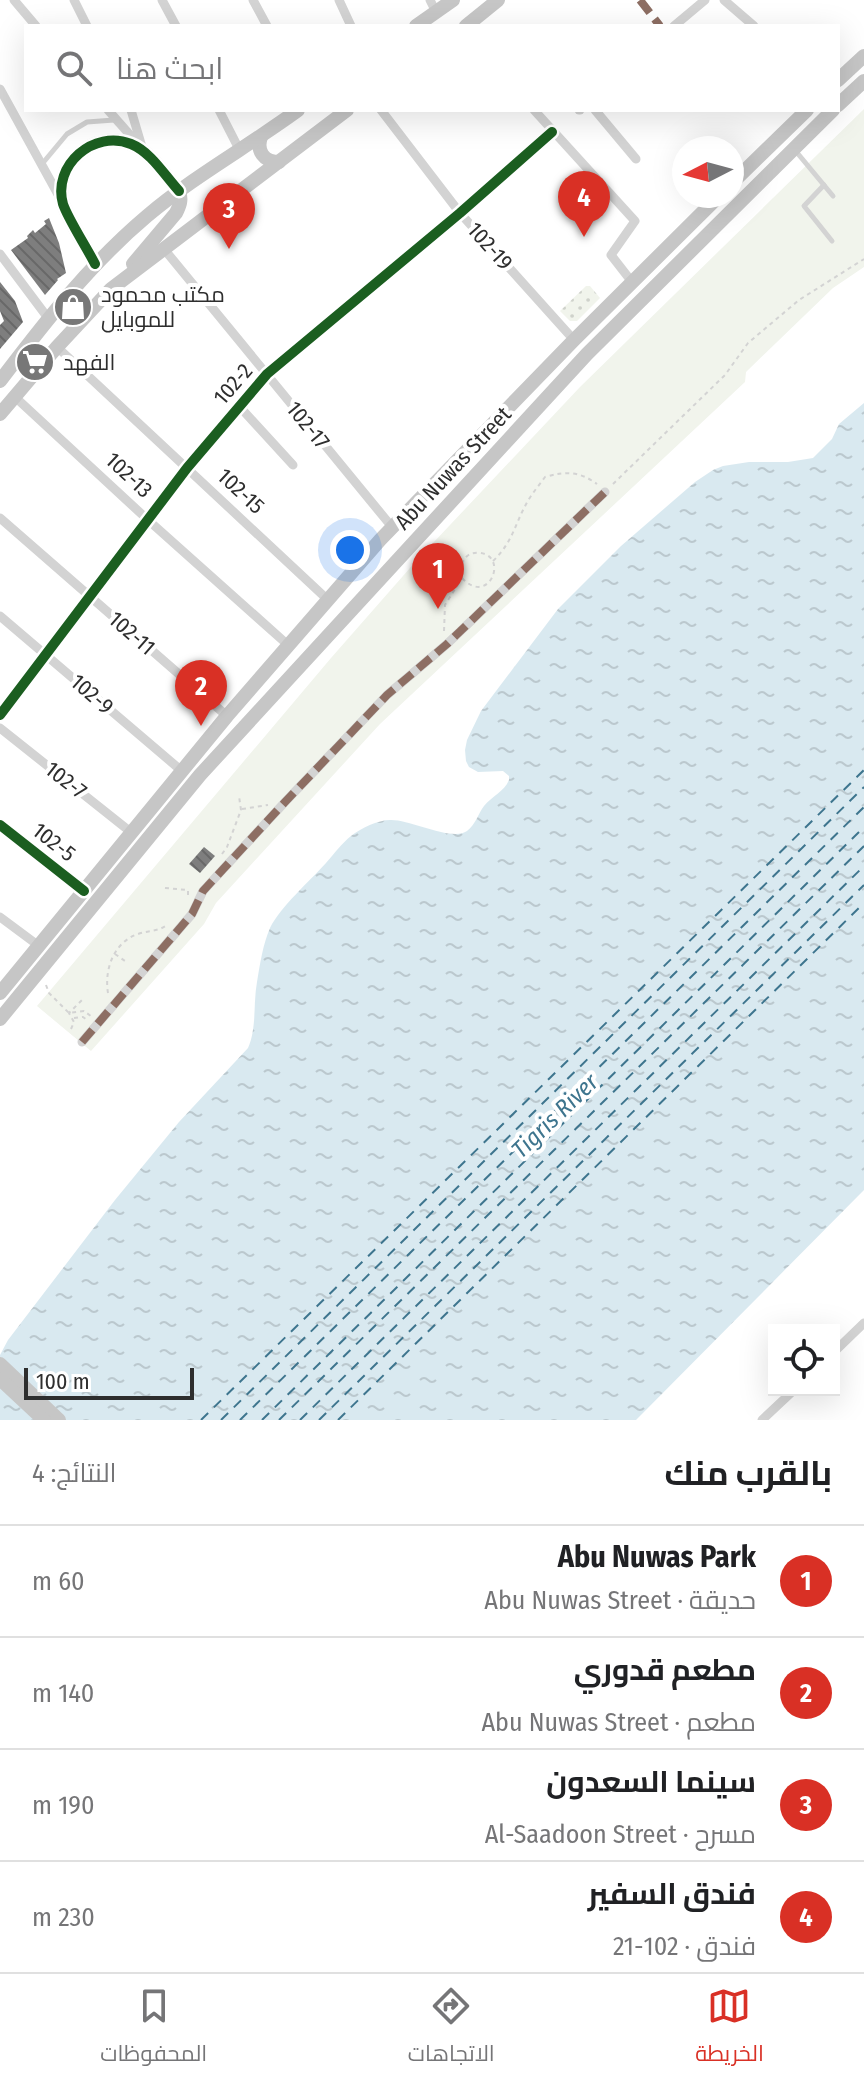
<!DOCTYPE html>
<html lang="ar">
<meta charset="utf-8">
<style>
body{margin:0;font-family:"Fira Sans Condensed",Cairo,sans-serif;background:#f2f2f2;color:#202124;direction:rtl}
.controls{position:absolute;right:24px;bottom:24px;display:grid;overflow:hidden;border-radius:0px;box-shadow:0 8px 32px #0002}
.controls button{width:72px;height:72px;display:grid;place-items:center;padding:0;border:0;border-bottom:2px solid #e0e0e0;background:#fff;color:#202124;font:40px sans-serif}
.compass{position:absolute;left:672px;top:136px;width:72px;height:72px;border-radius:50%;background:#fff;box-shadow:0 8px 32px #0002;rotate:264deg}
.scale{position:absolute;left:24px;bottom:20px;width:170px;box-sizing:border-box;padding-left:8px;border:4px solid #2e2e2e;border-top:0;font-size:22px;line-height:28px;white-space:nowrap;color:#2e2e2e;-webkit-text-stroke:6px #fff;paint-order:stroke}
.you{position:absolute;left:350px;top:550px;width:28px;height:28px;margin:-20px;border:6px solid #fff;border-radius:50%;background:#1a73e8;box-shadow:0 0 0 12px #1a73e833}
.badge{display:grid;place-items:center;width:52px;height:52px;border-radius:50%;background:#d93025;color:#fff;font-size:26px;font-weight:700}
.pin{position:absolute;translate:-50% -66px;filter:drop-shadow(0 2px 4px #0008)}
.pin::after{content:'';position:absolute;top:42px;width:28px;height:24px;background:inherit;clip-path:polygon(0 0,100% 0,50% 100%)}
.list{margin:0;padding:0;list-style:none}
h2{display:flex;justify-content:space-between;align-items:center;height:104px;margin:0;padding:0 32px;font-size:34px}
h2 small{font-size:26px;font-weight:400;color:#757577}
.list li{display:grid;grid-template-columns:52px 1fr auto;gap:24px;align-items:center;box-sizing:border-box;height:112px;padding:0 32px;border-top:2px solid #e0e0e0}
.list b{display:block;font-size:30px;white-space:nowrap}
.list p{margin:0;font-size:26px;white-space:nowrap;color:#757577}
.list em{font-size:26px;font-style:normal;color:#757577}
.icon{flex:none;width:44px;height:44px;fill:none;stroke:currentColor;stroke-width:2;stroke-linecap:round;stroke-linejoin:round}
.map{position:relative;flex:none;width:864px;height:1420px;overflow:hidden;direction:ltr}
.search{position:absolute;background:#fff;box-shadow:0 8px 32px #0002;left:24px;right:24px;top:24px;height:88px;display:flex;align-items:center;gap:20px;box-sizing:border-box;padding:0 28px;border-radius:0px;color:#757577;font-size:30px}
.sheet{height:552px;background:#fff}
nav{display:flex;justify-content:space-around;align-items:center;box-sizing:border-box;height:112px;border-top:2px solid #e0e0e0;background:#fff;font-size:22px;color:#757577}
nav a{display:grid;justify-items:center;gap:4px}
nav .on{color:#d93025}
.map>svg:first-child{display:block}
.grass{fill:url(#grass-dots)}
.park{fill:#f1f4ec}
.water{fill:url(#water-ripples)}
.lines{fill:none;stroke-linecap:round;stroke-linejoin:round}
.ferry{stroke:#3e758e;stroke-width:2;stroke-dasharray:10 8;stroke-linecap:butt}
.building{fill:url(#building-back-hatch)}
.path{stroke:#d3d3d3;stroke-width:2;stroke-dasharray:4 4;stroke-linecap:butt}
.lane{stroke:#d3d3d3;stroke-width:5}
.street{stroke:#d3d3d3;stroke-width:9}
.secondary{stroke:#ccc;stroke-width:14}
.primary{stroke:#c6c6c6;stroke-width:14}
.quiet{stroke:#8d6e63;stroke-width:8;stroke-dasharray:16 8;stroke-linecap:butt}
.cycleway-casing{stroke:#fff;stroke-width:15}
.cycleway{stroke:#1b5e20;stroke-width:10}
.labels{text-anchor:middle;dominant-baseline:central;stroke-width:8;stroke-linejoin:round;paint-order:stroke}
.street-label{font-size:22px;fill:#2e2e2e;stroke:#fff}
.poi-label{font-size:22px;fill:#2e2e2e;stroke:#fff;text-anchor:start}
.water-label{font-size:24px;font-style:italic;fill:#3e758e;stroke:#fff}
</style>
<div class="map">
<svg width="864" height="1420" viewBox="0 0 864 1420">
<defs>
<pattern id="grass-dots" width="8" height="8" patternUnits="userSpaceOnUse" patternTransform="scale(2)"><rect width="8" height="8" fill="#f1f4ec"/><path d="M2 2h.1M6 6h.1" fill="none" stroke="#cfd2cb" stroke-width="1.8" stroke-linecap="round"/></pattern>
<pattern id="water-ripples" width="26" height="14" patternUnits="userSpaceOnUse" patternTransform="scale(2)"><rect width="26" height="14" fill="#d9e9f0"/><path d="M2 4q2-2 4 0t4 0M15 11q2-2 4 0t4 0" fill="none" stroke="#bbc8ce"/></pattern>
<pattern id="building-back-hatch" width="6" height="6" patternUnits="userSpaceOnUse" patternTransform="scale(2)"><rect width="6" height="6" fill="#7e7e7e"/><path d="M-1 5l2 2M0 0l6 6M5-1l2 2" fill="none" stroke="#686868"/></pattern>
</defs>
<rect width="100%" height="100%" fill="#fff"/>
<path class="grass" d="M586,286H590L600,298L577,321H570L560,311Z"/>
<path class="park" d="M864,109V267L833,288L746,372L745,382L380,724L216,903L204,924L91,1051L37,1006L331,658L417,560L580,387Z"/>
<path class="water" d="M864,403V1190L636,1420H0V1355L8,1340L115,1200L179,1122L248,1048C257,1028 253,1003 257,982C260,964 263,944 270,928C281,906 309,882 326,863C334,854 342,843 351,836C361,828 378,820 390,820C410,819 452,842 467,831C476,824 478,814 484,806C492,796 504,792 509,780V776L503,771L478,772L469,767L466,761L465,750L467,740L481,711L558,609L621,546L695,482L713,470L723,466L749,462H788L813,458L832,439L839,424Z"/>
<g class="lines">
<g class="ferry">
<path d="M201,1420L864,770"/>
<path d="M221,1420L864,787"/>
<path d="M240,1420L864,807"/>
<path d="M262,1420L864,827"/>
<path d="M279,1420L864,846"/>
<path d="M300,1420L864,866"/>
<path d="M319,1420L864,885"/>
<path d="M338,1420L864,903"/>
</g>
</g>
<g class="building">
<path d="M49,218L59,243L66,273L57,279L58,280L45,295L11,250L28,238L27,236L33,230L35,233L46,224L44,221Z"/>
<path d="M0,282L15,301L23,322L0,349V325L4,321L0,311Z"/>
<path d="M204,847L215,856L200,873L189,864Z"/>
</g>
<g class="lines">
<g class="path">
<path d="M613,484L725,375L748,343L799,300L864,259"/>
<path d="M493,561C514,541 515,522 529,499C534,491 540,484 545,477C566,471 579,471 597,484"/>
<path d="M444,631L445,605L462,578C459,565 464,551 480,553C509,556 489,607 462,578"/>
<path d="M242,809L268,805"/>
<path d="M222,854L227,847L241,810L239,796"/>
<path d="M165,888L188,890V897"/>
<path d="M115,954L125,961"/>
<path d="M46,985L49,993L69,1013L84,1011L92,1017"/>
<path d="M108,993C104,969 114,942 138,934C149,930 159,932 168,924"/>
<path d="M74,1018L83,1017L87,1020"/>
<path d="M71,1029L74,1022L69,1013L83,999"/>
</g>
<g class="lane">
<path d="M794,149L833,196"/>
<path d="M42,164L67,134L87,122L114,120"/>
<path d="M824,185L804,206L832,241"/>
</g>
<g class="street">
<path d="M14,0L36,26"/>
<path d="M74,0L87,26"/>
<path d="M162,0L176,26"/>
<path d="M253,0L267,26"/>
<path d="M339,0L351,26"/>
<path d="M430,0L436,12"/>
<path d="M724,0L754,26"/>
<path d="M674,26L705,0"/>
<path d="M0,89L60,198"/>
<path d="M108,110L138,144"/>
<path d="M131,110L142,147"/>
<path d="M219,110L240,151"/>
<path d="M381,110L460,213L574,340"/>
<path d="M534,110L635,221L611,255L632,282"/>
<path d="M579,110H580"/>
<path d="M595,110L636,159"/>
<path d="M164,249L392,527"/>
<path d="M0,254L48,318"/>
<path d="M57,347L328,600"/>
<path d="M15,397L148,520L288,645"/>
<path d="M239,406L293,465"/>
<path d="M0,518L227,716"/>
<path d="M0,616L183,772"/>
<path d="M0,715L187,468L267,374L460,213L552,132"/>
<path d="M0,728L132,833"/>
<path d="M0,825L84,891"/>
<path d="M0,917L39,946"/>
<path d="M82,1042L192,914L203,891L285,802L387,695L447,644L605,492"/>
<path d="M834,1352L864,1323"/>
<path d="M762,1420L794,1390"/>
</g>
<path class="secondary" d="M95,264C87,248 68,219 63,204C52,165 94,129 131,144C151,152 165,176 179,191"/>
<g class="primary">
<path d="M416,26L453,0"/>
<path d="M466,26L498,0"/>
<path d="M838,80L864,56"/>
<path d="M838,105L864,81"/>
<path d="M261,137C256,151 264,162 279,162"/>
<path d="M732,183L807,110"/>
<path d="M133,264L176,213C180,205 182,200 179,191"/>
<path d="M0,381C45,322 90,264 147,216C194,176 249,146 298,110"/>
<path d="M0,414L57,347L111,289L347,110"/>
<path d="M0,993L227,716L380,540L574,340L719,196"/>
<path d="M0,1019L200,775L587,354L833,110"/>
<path d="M0,1364L59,1420"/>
<path d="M0,1379L44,1420"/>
</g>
<g class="quiet">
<path d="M640,0L660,26"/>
<path d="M82,1042L192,914L203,891L285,802L387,695L447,644L605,492"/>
</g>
<g class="cycleway-casing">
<g id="cycleway">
<path d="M95,264C87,248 68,219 63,204C52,165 94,129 131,144C151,152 165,176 179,191"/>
<path d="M0,715L187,468L267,374L460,213L552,132"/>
<path d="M0,825L84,891"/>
</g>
</g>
<use href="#cycleway" class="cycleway"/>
</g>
<defs>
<g id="shop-disc" transform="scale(2)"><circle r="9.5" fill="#777" stroke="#fff"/><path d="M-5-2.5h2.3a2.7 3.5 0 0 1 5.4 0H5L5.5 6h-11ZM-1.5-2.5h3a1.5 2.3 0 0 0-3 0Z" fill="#fff"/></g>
<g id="supermarket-disc" transform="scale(2)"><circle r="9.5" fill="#777" stroke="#fff"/><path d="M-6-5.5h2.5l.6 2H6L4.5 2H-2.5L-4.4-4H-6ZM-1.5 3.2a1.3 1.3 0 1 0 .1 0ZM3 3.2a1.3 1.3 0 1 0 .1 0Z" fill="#fff"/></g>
</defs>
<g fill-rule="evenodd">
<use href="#shop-disc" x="73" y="307"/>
<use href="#supermarket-disc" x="35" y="362"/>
</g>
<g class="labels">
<g class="street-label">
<text transform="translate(490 246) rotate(48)">102-19</text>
<text transform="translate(233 384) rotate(-49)">102-2</text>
<text transform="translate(308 425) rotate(51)">102-17</text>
<text transform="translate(453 468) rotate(-47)">Abu Nuwas Street</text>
<text transform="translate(129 475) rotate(43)">102-13</text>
<text transform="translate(241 491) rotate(43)">102-15</text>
<text transform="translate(132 633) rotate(41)">102-11</text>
<text transform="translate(92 694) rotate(41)">102-9</text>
<text transform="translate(66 780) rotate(38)">102-7</text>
<text transform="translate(54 842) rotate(38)">102-5</text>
</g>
<g class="poi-label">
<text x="101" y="294">مكتب محمود<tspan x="101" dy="25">للموبايل</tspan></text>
<text x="63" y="362">الفهد</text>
</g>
<g class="water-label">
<text transform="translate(555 1116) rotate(-44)">Tigris River</text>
</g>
</g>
</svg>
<div class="controls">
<button><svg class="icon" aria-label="locate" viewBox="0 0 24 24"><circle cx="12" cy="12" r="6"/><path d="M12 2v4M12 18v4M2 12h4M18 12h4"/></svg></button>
</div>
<svg class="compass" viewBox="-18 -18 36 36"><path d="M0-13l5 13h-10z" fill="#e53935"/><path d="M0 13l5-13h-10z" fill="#757577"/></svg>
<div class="scale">100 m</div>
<div class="you"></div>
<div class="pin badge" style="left:438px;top:609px">1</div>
<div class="pin badge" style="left:201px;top:726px">2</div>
<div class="pin badge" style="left:229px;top:249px">3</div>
<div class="pin badge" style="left:584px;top:237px">4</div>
<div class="search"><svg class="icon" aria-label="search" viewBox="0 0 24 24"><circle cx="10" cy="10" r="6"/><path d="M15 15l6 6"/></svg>ابحث هنا</div>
</div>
<section class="sheet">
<h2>بالقرب منك<small>النتائج: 4</small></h2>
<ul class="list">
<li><span class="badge">1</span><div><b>Abu Nuwas Park</b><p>حديقة · Abu Nuwas Street</p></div><em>60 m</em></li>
<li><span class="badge">2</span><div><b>مطعم قدوري</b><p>مطعم · Abu Nuwas Street</p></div><em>140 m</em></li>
<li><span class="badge">3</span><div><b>سينما السعدون</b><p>مسرح · Al-Saadoon Street</p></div><em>190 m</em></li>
<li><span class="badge">4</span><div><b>فندق السفير</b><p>فندق · 102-21</p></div><em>230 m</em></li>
</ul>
</section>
<nav>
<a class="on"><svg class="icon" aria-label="map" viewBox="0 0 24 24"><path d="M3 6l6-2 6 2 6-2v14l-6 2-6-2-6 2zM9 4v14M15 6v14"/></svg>الخريطة</a>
<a><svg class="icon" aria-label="directions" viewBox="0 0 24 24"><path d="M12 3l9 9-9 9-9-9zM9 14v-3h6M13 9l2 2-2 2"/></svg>الاتجاهات</a>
<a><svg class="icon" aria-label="saved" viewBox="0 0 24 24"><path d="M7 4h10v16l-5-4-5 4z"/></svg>المحفوظات</a>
</nav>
